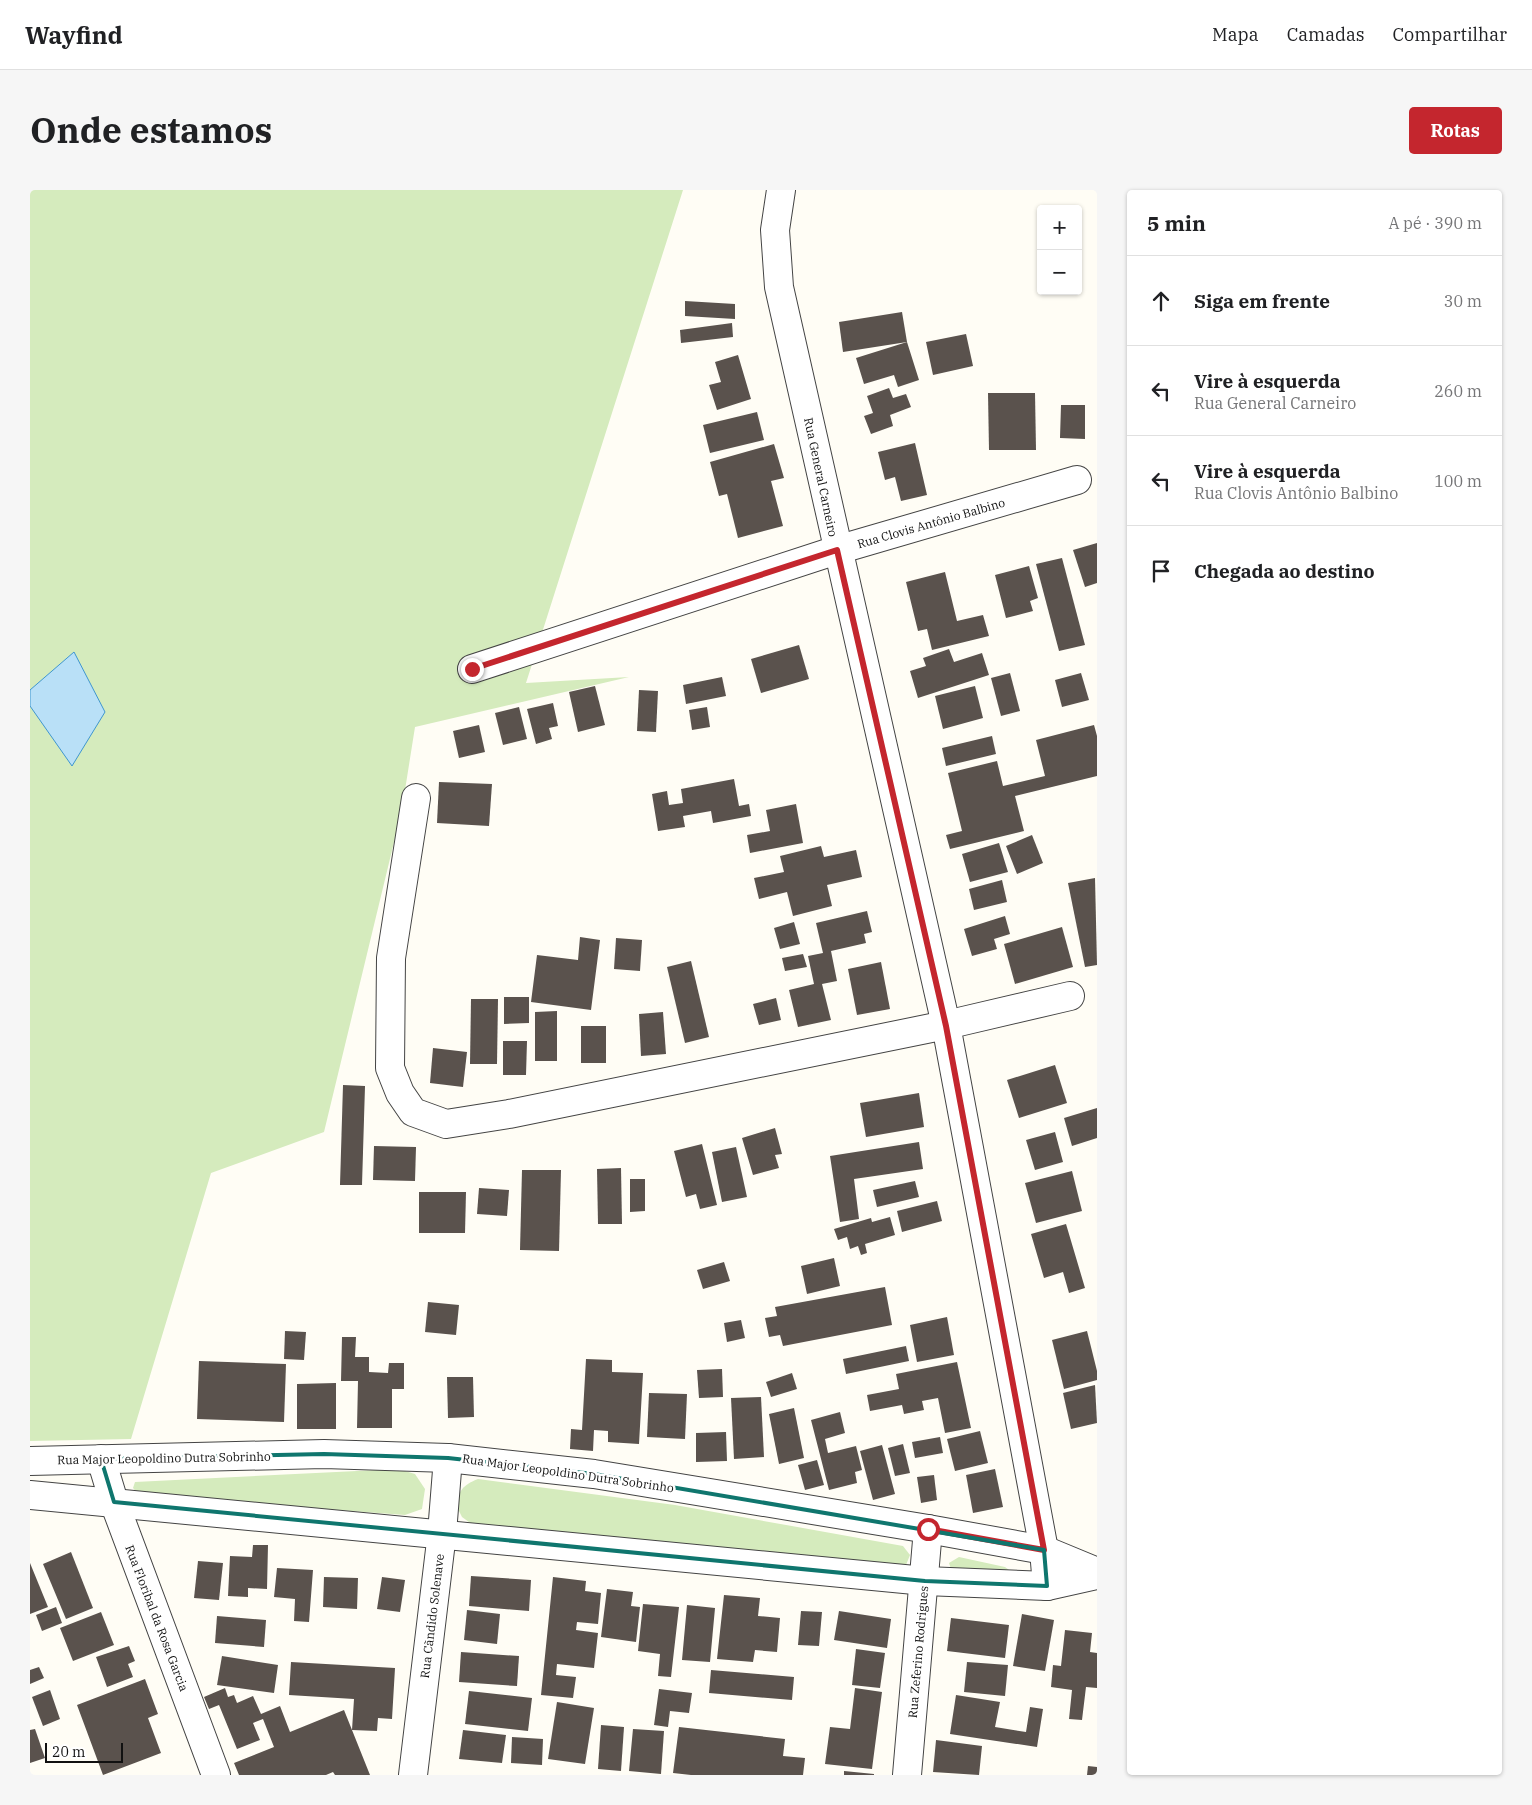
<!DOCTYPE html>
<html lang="pt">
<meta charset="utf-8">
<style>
body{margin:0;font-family:"IBM Plex Serif",serif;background:#f6f6f6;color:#202124}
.controls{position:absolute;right:15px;top:15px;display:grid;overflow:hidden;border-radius:5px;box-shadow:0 1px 4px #0004}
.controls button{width:45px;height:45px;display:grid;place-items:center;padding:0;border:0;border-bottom:1px solid #e0e0e0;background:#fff;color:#202124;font:25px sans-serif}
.scale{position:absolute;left:15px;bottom:12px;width:78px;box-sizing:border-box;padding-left:5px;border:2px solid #111;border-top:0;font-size:14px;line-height:18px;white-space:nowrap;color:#111;-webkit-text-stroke:4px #fff;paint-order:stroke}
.stop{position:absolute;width:15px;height:15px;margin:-11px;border:4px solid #c4262e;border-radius:50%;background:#fff}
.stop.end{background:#c4262e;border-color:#fff;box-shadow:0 1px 5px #0008}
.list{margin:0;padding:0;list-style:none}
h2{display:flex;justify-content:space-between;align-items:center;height:65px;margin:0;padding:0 20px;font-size:21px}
h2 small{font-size:16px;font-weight:400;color:#757577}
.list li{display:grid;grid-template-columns:32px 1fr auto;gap:15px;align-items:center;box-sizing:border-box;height:90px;padding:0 20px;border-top:1px solid #e0e0e0}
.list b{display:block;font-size:19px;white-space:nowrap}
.list p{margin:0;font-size:16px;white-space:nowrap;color:#757577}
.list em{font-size:16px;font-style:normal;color:#757577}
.icon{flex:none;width:28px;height:28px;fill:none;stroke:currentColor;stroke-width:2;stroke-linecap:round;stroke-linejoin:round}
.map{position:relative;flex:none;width:1067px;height:1585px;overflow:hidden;border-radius:5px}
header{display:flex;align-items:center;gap:30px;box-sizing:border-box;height:70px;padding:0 25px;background:#fff;border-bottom:1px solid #e0e0e0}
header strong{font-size:24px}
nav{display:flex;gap:28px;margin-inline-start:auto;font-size:18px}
.intro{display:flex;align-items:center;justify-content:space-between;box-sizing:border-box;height:120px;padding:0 30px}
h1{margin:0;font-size:35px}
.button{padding:12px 22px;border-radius:5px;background:#c4262e;color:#fff;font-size:18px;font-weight:700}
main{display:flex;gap:30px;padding:0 30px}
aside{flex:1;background:#fff;border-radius:5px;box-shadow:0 1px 4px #0004}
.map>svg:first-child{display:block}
.green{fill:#d5ebbd}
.water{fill:#b9e0f7;stroke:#3f96cf}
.building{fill:#5a524d}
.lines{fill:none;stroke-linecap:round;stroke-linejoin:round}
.minor-casing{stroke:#444;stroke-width:30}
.minor{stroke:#fff;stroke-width:28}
.route{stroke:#c4262e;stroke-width:6}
.marked{fill:none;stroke:#0f766e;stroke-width:4;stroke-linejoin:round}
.labels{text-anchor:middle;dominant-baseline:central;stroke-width:5;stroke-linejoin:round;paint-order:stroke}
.street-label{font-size:12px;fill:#111;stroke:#fff}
</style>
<header>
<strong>Wayfind</strong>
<nav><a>Mapa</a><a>Camadas</a><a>Compartilhar</a></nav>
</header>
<div class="intro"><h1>Onde estamos</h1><a class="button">Rotas</a></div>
<main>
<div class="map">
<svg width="1067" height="1585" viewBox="0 0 1067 1585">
<rect width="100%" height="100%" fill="#fffdf5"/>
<g class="green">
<path d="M0,0H653L496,493L599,487L385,537L372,619L294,942L181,983L101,1249L0,1251Z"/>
<path d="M368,1279L385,1284L395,1299L392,1319L375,1325L109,1305L103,1298L105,1292Z"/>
<path d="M448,1289L645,1315L873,1356L880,1365L876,1375L866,1376L443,1335L432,1327L426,1315C429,1300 433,1295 448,1289Z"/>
<path d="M929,1367L975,1377L979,1380L976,1387L922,1382L919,1373Z"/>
</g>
<path class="water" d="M44,462L75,522L42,576L0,516V500Z"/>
<g class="building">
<path d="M655,111L705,114V129L655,126Z"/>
<path d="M872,122L877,152L813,162L809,132Z"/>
<path d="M702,133L703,147L651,153L650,140Z"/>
<path d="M936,144L943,176L903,185L896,152Z"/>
<path d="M877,152L889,190L868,197L864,185L834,194L826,168Z"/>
<path d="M708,165L721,209L687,220L679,195L691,192L685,172Z"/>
<path d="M859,198L863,208L876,204L881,217L860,225L863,236L841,244L834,226L843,223L837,206Z"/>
<path d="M958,203H1005L1006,260H959Z"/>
<path d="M1031,215H1055V249L1030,248Z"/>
<path d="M727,222L734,250L680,263L673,235Z"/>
<path d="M885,253L897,305L871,311L865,287L855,290L848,262Z"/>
<path d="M744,254L754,288L741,291L753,336L708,348L697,304L689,306L680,272Z"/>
<path d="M1067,353V393L1055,397L1043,360Z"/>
<path d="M1032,368L1055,455L1029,461L1006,374Z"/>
<path d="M999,376L1008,408L1000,411L1003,421L976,428L965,385Z"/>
<path d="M915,382L927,431L953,425L959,446L902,460L897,439L888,441L876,392Z"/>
<path d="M769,455L779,489L731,503L721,469Z"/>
<path d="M919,459L924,472L952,463L959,485L888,508L880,481L896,476L893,468Z"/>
<path d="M980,483L990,521L971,526L961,488Z"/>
<path d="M1051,483L1059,510L1032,517L1025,490Z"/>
<path d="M692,487L696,506L656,514L653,495Z"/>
<path d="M565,496L575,535L548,542L539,502Z"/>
<path d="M945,496L953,528L913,539L905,506Z"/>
<path d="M609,500L628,501L626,542L607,541Z"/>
<path d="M523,513L528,536L519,538L522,549L506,554L497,519Z"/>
<path d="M489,517L497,549L473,555L465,523Z"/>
<path d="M677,517L680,537L662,540L659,520Z"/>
<path d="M449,535L455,562L429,568L423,541Z"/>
<path d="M1064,535L1067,546V586L985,606L994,641L920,659L916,645L932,641L918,583L967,571L973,596L1015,586L1006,550Z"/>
<path d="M962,546L966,564L916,576L912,558Z"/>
<path d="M704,589L709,616L719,614L721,626L683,633L681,621L653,626L655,637L628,641L622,604L637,601L639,615L653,613L651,599Z"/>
<path d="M409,592L462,594L459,636L407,633Z"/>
<path d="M766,614L773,653L720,663L717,645L740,641L736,620Z"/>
<path d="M1002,645L1013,673L987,684L976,656Z"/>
<path d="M969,653L978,682L940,692L932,664Z"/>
<path d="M791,656L794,667L826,660L832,687L797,695L802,716L763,726L757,702L729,709L724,688L754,682L750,666Z"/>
<path d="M1065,688L1067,775L1055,777L1038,693Z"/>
<path d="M972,690L977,712L944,720L939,699Z"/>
<path d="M837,721L842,742L834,744L836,753L801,761L807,791L792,794L801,830L768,837L759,800L784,794L778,766L793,763L786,733Z"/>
<path d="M975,726L980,744L964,749L967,759L942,766L934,739Z"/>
<path d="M764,732L770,754L750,759L744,738Z"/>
<path d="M1032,737L1043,777L985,794L974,754Z"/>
<path d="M550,747L570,750L561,820L501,812L507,765L548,770Z"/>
<path d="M586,748L612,750L610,781L584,779Z"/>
<path d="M773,764L777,777L755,781L752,768Z"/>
<path d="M661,771L679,847L655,853L637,777Z"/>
<path d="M851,772L860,819L827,825L818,779Z"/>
<path d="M474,807H499V833L474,834Z"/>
<path d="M746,808L751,830L729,835L723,814Z"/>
<path d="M441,809H468L467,874H440Z"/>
<path d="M527,821V871H505V822Z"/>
<path d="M633,822L636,864L611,866L609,824Z"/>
<rect x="551" y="836" width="25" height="37"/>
<path d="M473,851H497L496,885H473Z"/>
<path d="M403,858L437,862L433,897L400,893Z"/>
<path d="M1025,875L1037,913L989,928L977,890Z"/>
<path d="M313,895L335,896L332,995H310Z"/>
<path d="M889,903L894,937L836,947L830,913Z"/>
<path d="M1067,918V948L1042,956L1034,928Z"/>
<path d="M745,938L752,964L745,965L749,978L723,985L712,948Z"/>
<path d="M1025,942L1033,972L1005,980L996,950Z"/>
<path d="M889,952L893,979L824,989L829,1029L810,1032L800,966Z"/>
<path d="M672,954L687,1015L670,1019L666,1004L656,1007L644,961Z"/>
<path d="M344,956L386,957L385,991L343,990Z"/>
<path d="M706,957L717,1007L692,1012L682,962Z"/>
<path d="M591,978L592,1034H568L567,979Z"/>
<path d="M492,980H531L529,1061L490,1060Z"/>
<path d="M1042,981L1052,1021L1006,1033L995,993Z"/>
<path d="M600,989H615V1021L600,1022Z"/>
<path d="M885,991L889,1007L847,1017L843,1000Z"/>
<path d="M449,998L479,1000L477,1026L447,1024Z"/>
<path d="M389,1002H436L435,1043H389Z"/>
<path d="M907,1011L912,1031L872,1042L867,1021Z"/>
<path d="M860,1027L865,1045L835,1054L837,1063L831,1065L828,1056L820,1059L817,1047L808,1050L804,1039L841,1028L842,1032Z"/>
<path d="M1036,1034L1055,1098L1039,1103L1033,1082L1014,1088L1001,1044Z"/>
<path d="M804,1068L810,1096L777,1104L771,1076Z"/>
<path d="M694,1072L700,1091L673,1099L667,1080Z"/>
<path d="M855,1097L862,1135L753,1156L750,1145L739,1147L735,1128L747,1126L745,1117Z"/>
<path d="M398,1112L429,1115L426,1145L395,1142Z"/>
<path d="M917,1127L924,1165L887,1172L880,1135Z"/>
<path d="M711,1130L715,1148L697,1152L694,1133Z"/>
<path d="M255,1141L276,1142L274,1170L254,1169Z"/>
<path d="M1057,1141L1067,1181V1190L1034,1199L1022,1150Z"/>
<path d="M312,1147H326L325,1167H339V1182L358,1183L359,1173H374V1199H362V1238H327L328,1191H311Z"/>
<path d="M876,1156L879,1171L816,1184L813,1169Z"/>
<path d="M556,1169L582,1170V1182L613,1183L609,1254L578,1252V1241L564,1240L563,1261L540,1259L541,1239L552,1240Z"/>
<path d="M169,1171L256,1174L254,1232L167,1229Z"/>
<path d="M927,1172L941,1238L915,1243L908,1208L892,1211L894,1220L874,1224L872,1215L840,1221L837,1205L869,1199L866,1184Z"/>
<path d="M692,1179L693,1207L669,1208L667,1180Z"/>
<path d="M762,1183L767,1199L741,1207L736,1192Z"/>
<path d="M417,1187H443L444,1227L418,1228Z"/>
<path d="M306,1193V1239H267V1194Z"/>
<path d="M1065,1195L1067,1233L1041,1239L1033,1203Z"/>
<path d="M619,1203L657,1204L655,1249L617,1247Z"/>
<path d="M731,1207L734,1267L704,1269L701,1208Z"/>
<path d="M764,1218L774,1268L749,1274L739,1224Z"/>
<path d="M810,1222L815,1243L795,1249L798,1263L826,1256L832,1280L825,1282L827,1293L799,1300L781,1230Z"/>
<path d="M950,1241L958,1273L925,1281L917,1249Z"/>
<path d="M696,1242L697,1271L666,1272V1243Z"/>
<path d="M910,1247L913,1263L885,1268L882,1252Z"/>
<path d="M873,1254L880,1283L865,1286L858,1258Z"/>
<path d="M852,1255L865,1304L843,1310L830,1261Z"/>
<path d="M787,1270L794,1295L775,1300L768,1275Z"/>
<path d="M965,1279L973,1317L943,1323L936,1285Z"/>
<path d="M904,1285L907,1310L891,1313L887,1287Z"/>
<path d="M223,1355H238L237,1399L218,1398V1407L198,1406L200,1366L222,1367Z"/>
<path d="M41,1362L63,1418L36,1429L13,1374Z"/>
<path d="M168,1371L193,1373L189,1410L164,1408Z"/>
<path d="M0,1373L18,1417L0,1424Z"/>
<path d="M247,1378L283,1380L279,1432L264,1431L265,1409L244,1407Z"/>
<path d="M441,1386L501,1390L499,1421L439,1416Z"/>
<path d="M294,1387L328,1388L327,1419L293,1417Z"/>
<path d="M352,1387L375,1390L370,1422L347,1419Z"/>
<path d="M523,1387L556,1391L555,1401L571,1403L568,1434L547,1432L546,1440L568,1443L564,1478L527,1474L526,1485L546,1487L543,1508L511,1505Z"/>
<path d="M577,1399L603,1402L601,1416L610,1417L606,1452L571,1447Z"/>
<path d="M694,1405L730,1408L728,1426L750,1428L747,1462L725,1460L723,1472L687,1469Z"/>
<path d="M613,1414L649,1417L641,1487L628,1486L630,1464L608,1461Z"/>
<path d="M657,1415L685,1418L680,1472L652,1470Z"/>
<path d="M26,1417L32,1433L12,1441L6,1425Z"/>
<path d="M437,1420L470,1424L467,1454L434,1450Z"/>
<path d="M771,1421L792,1422L789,1456L768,1455Z"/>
<path d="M809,1421L861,1429L857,1458L804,1450Z"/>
<path d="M71,1422L84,1455L43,1471L30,1438Z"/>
<path d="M992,1424L1024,1430L1015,1481L983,1476Z"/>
<path d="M187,1426L236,1430L234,1457L185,1453Z"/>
<path d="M921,1428L979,1435L975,1468L917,1461Z"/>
<path d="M1035,1440L1062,1443L1060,1462L1067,1463V1498L1056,1497L1052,1530L1039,1529L1042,1500L1021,1497L1023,1475L1031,1476Z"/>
<path d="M99,1456L105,1471L98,1474L103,1487L77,1497L66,1467Z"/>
<path d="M826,1459L855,1463L850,1498L822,1495Z"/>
<path d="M431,1462L489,1466L487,1496L429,1492Z"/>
<path d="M192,1466L248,1475L244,1503L187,1495Z"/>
<path d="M261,1472L365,1478L362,1529L348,1528L347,1541L322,1540L324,1509L259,1505Z"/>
<path d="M937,1472L978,1475L975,1506L934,1502Z"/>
<path d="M9,1477L14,1488L0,1494V1480Z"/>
<path d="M681,1480L764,1487L762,1510L679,1503Z"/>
<path d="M115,1489L128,1524L118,1528L131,1563L73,1585L47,1515Z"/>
<path d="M195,1498L198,1507L204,1505L207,1513L223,1506L231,1524L250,1516L260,1542L314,1520L340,1585H305L303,1582L296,1585H209L204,1573L244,1557L233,1529L223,1533L230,1550L207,1559L189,1515L179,1519L174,1507Z"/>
<path d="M825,1498L852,1502L842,1579L795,1574L800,1537L820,1539Z"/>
<path d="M629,1499L662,1503L659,1523L640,1521L638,1537L624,1535Z"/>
<path d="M20,1500L30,1529L13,1536L2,1507Z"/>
<path d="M439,1501L502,1508L498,1541L435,1534Z"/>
<path d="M926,1505L970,1512L965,1537L996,1542L1000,1517L1013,1519L1007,1557L920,1544Z"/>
<path d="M527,1512L564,1518L555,1574L518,1569Z"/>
<path d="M571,1535L594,1537L591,1581L568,1579Z"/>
<path d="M649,1537L755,1549L753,1566L775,1568L773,1585H661L643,1583Z"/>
<path d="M5,1539L15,1568L0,1573V1540Z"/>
<path d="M603,1539L634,1541L631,1584L599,1581Z"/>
<path d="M433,1540L476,1545L472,1573L429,1569Z"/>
<path d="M482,1547L513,1549L512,1575L481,1573Z"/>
<path d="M906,1550L952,1556L949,1585L903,1582Z"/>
<path d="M1058,1576L1067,1577V1585H1057Z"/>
<path d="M814,1581L844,1584V1585H814Z"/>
</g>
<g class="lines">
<g class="minor-casing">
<g id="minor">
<path d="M751,0L745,40L749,97L916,835L1014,1360L1017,1396"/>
<path d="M442,479L807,360L1047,290"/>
<path d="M386,608L361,768L360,878L370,903L383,922L416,934L479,924L916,835L1040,806"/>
<path d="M71,1269L84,1312L186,1585"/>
<path d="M0,1271L294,1264L418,1268L564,1284L898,1339L1014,1360L1067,1382"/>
<path d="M0,1305L895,1391L1017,1396L1067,1385"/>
<path d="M383,1585L412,1343L418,1268"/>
<path d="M877,1585L898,1339"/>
</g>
</g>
<use href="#minor" class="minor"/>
</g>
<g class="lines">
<path class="route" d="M442,479L807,360L916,836L1014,1360L898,1339"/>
</g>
<path class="marked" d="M294,1264L418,1268L564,1284L1014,1360L1017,1396L895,1391L84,1312L71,1269Z"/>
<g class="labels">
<g class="street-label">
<text transform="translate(791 287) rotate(78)">Rua General Carneiro</text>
<text transform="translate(901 333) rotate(-16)">Rua Clovis Antônio Balbino</text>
<text transform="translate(134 1268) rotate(-1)">Rua Major Leopoldino Dutra Sobrinho</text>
<text transform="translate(538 1283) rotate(8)">Rua Major Leopoldino Dutra Sobrinho</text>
<text transform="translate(402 1426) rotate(-83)">Rua Cãndido Solenave</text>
<text transform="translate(127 1428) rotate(69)">Rua Floribal da Rosa Garcia</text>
<text transform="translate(888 1462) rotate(-85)">Rua Zeferino Rodrigues</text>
</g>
</g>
</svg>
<div class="controls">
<button>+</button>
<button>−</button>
</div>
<div class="scale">20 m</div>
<div class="stop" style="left:898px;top:1339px"></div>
<div class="stop end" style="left:442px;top:479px"></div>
</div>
<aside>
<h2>5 min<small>A pé · 390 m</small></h2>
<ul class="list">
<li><svg class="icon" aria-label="ahead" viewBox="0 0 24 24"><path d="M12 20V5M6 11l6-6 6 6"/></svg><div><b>Siga em frente</b></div><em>30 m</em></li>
<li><svg class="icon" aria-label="left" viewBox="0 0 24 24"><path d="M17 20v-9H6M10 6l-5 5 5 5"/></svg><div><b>Vire à esquerda</b><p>Rua General Carneiro</p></div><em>260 m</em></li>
<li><svg class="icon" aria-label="left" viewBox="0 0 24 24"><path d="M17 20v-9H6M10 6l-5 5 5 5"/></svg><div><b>Vire à esquerda</b><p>Rua Clovis Antônio Balbino</p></div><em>100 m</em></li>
<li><svg class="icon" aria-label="arrive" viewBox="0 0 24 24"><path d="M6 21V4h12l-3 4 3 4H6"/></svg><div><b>Chegada ao destino</b></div></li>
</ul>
</aside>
</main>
